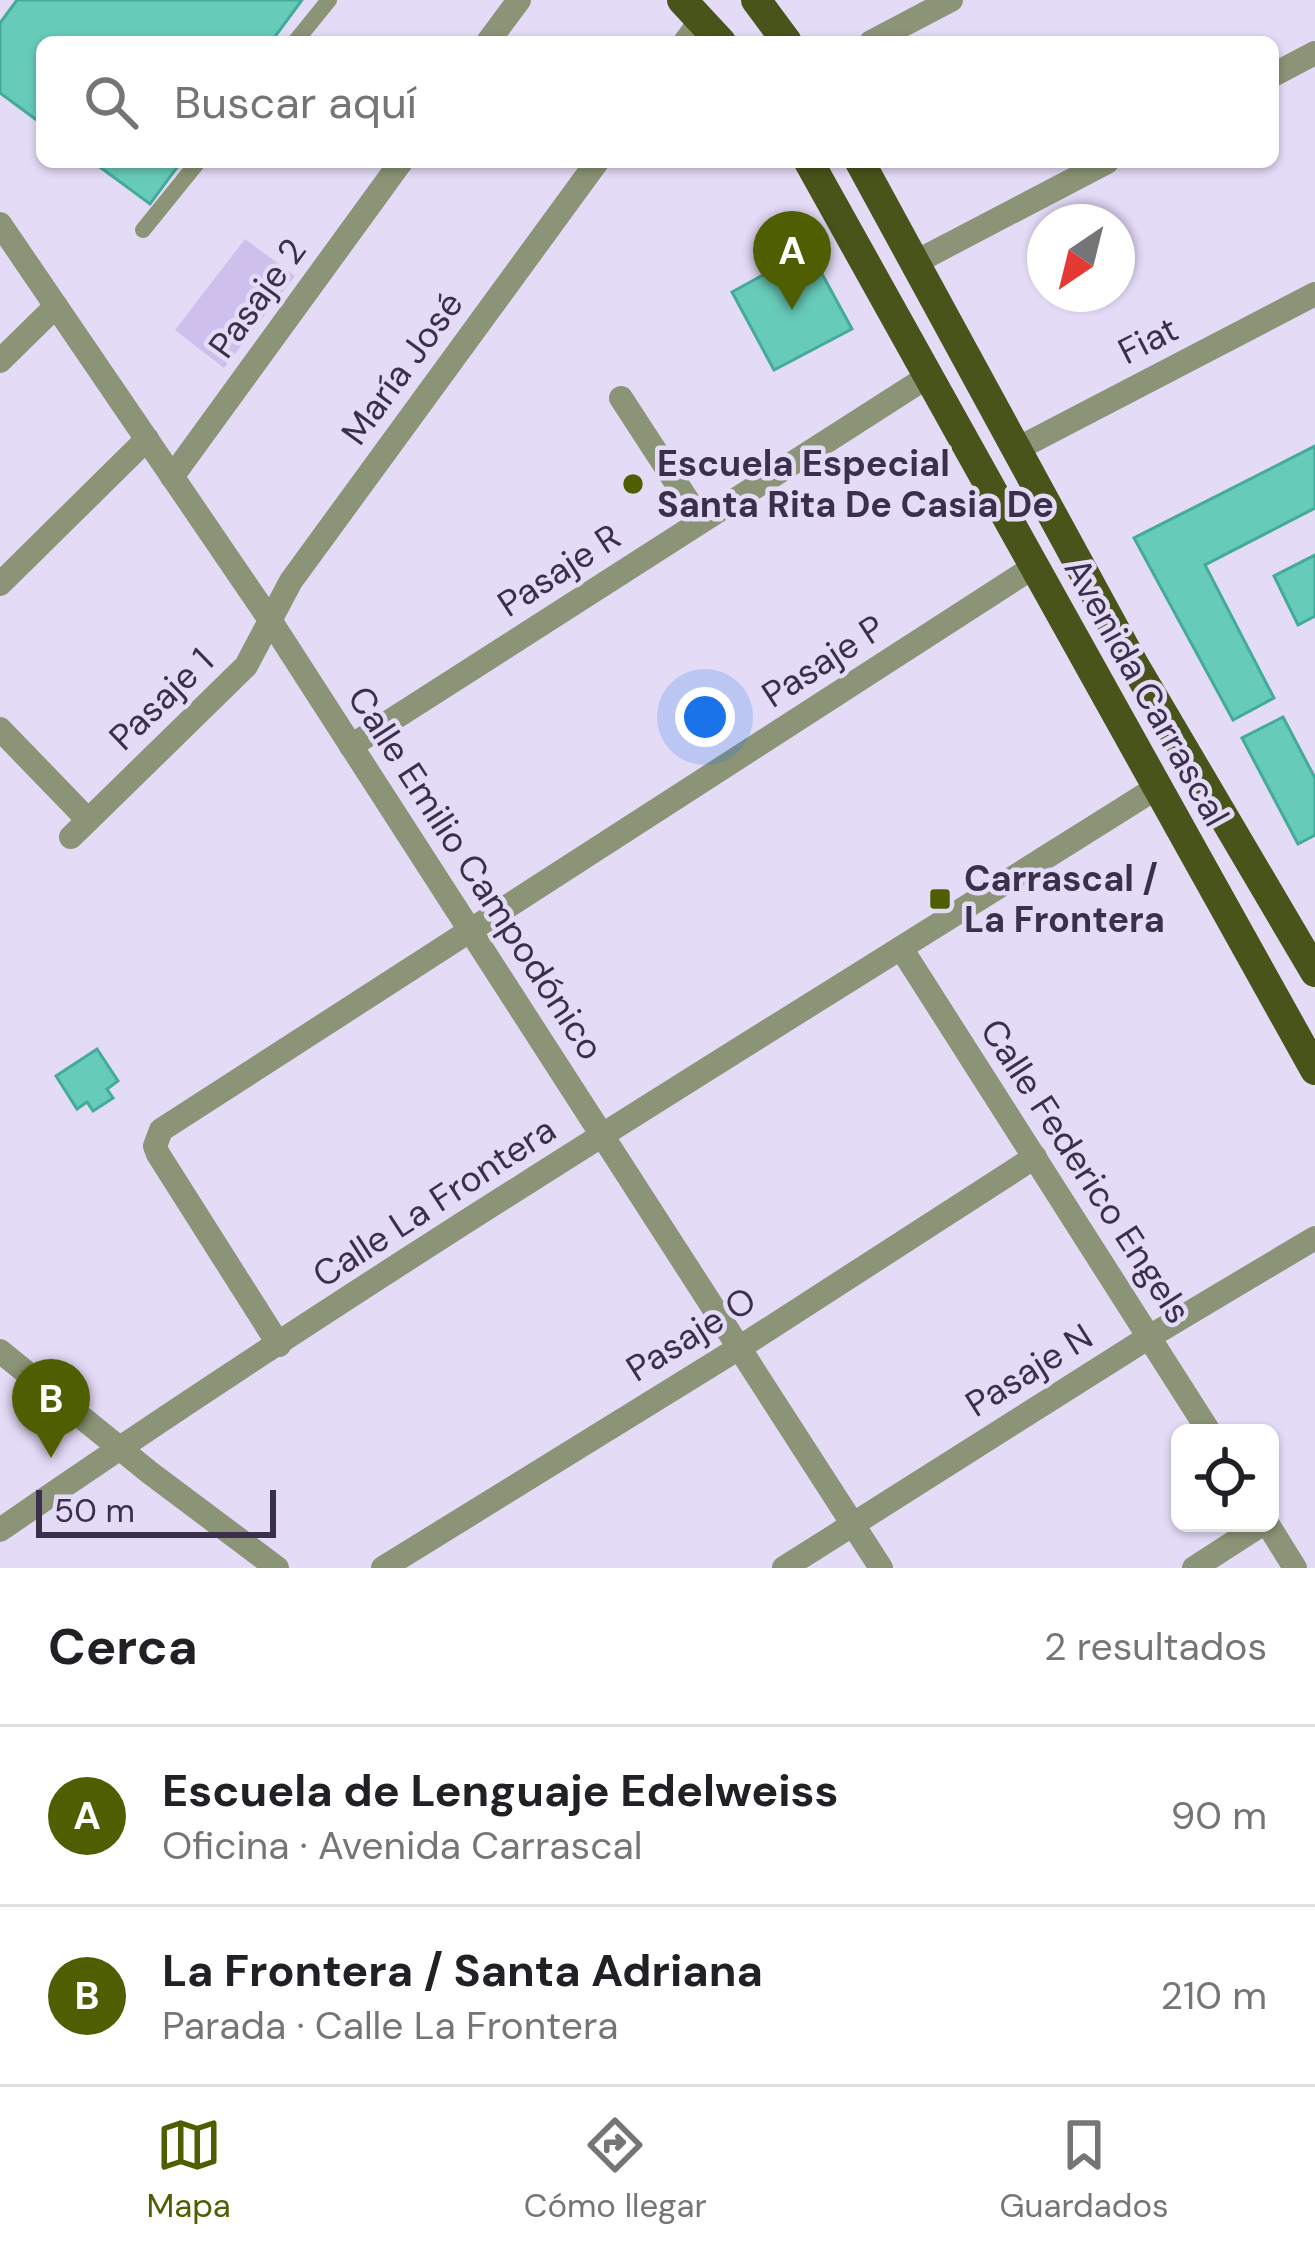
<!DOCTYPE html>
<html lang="es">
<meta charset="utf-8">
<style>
body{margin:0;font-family:"DM Sans",sans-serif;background:#f6f6f6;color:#202124}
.controls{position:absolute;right:36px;bottom:36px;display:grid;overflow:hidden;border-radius:18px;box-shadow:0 3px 9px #0004}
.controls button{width:108px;height:108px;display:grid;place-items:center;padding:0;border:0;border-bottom:3px solid #e0e0e0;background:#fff;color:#202124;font:60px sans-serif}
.compass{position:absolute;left:1027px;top:204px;width:108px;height:108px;border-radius:50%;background:#fff;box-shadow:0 3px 9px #0004;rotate:215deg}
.scale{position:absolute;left:36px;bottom:30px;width:240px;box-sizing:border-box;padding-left:12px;border:6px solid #3a304b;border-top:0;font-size:33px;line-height:42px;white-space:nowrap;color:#3a304b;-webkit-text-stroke:9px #e4dbf7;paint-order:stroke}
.you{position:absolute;left:705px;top:717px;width:42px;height:42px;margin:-30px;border:9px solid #fff;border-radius:50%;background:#1a73e8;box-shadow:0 0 0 18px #1a73e833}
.badge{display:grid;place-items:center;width:78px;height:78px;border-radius:50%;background:#4e5e00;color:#fff;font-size:39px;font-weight:700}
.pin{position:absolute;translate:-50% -99px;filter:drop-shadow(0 3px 6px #0008)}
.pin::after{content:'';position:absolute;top:63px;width:42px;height:36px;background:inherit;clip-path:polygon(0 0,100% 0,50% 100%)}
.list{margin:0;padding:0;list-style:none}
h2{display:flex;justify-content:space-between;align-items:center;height:156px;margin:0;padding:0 48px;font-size:51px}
h2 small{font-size:39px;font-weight:400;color:#757577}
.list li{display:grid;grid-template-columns:78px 1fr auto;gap:36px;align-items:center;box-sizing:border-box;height:180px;padding:0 48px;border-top:3px solid #e0e0e0}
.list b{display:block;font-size:45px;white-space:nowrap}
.list p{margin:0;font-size:39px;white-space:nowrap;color:#757577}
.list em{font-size:39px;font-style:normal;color:#757577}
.icon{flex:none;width:66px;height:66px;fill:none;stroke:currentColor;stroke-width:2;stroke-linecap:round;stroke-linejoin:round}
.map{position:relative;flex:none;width:1315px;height:1568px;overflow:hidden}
.search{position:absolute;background:#fff;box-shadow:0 3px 9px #0004;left:36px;right:36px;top:36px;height:132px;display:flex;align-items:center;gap:30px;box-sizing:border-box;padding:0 42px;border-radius:18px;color:#757577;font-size:45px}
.sheet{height:516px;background:#fff}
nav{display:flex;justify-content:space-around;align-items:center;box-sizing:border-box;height:168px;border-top:3px solid #e0e0e0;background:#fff;font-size:33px;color:#757577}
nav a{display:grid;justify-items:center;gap:6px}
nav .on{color:#4e5e00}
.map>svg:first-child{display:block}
.green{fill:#cebfed}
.building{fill:#67cbb9;stroke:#44ab9a;stroke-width:3}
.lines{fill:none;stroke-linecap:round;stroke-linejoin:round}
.service{stroke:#8b9476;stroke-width:16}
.minor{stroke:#8b9476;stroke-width:24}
.primary{stroke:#48541a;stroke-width:30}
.poi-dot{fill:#4e5e00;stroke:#e4dbf7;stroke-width:4.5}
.labels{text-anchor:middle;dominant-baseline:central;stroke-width:9;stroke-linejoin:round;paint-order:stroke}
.street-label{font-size:36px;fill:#3a304b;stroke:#e4dbf7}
.poi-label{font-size:36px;font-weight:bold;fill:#3a304b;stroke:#e4dbf7;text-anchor:start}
</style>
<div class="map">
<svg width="1315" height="1568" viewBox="0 0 1315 1568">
<rect width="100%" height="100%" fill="#e4dbf7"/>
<path class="green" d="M245,239L295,276L224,368L175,330Z"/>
<g class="building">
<path d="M17,0H302L271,42H42V124L0,93V23Z"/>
<path d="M93,162H181L150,204Z"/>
<path d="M809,250L852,329L774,370L732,292Z"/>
<path d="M1315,446V508L1205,565L1274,698L1233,720L1134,538Z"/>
<path d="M1315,555V616L1298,625L1274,576Z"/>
<path d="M1283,717L1315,778V835L1298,844L1242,738Z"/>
<path d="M97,1049L118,1081L107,1089L113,1098L93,1111L87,1102L77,1109L56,1076Z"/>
</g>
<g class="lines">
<g class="service">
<path d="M295,42L329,0"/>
<path d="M143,230L198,162"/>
</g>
<g class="minor">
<path d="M488,42L519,0"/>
<path d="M685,42L701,20"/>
<path d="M871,42L951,0"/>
<path d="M1273,75L1315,53"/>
<path d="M0,224L270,620L881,1568"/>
<path d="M914,263L1107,162"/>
<path d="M0,361L56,306"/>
<path d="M621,398L701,521"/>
<path d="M1015,450L1315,294"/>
<path d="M172,477L401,162"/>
<path d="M0,584L147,439"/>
<path d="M0,729L88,820"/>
<path d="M351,746L927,377"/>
<path d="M71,837L246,666L291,581L597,162"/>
<path d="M901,948L1210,1433"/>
<path d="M279,1345L158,1154L155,1146L161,1130L1032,568"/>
<path d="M0,1351L149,1472L277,1568"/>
<path d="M1267,1523L1295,1568"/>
<path d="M0,1530C376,1270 769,1032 1156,788"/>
<path d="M383,1568L739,1348L1035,1157"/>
<path d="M784,1568L1149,1337L1315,1238"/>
<path d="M1194,1568L1264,1523"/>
</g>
<g class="primary">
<path d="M682,0L721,42"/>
<path d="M756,0L787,42"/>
<path d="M809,162L1315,1070"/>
<path d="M860,162L1133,663L1315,972"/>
</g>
</g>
<g class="poi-dot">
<circle cx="633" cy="484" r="12"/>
<rect x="928" y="887" width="24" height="24" rx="6"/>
</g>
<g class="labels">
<g class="street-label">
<text transform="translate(257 298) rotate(-54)">Pasaje 2</text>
<text transform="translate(1148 340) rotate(-27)">Fiat</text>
<text transform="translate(402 368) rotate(-54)">María José</text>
<text transform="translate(559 570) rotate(-33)">Pasaje R</text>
<text transform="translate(823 661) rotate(-33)">Pasaje P</text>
<text transform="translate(1147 692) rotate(61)">Avenida Carrascal</text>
<text transform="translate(161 699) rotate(-44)">Pasaje 1</text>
<text transform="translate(476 873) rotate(57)">Calle Emilio Campodónico</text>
<text transform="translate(1086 1171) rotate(57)">Calle Federico Engels</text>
<text transform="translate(434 1202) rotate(-33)">Calle La Frontera</text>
<text transform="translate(691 1334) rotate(-32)">Pasaje O</text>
<text transform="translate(1029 1370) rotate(-32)">Pasaje N</text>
</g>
<g class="poi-label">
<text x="657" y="463">Escuela Especial<tspan x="657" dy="41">Santa Rita De Casia De</tspan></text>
<text x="964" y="878">Carrascal /<tspan x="964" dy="41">La Frontera</tspan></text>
</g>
</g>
</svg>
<div class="controls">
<button><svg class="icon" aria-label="locate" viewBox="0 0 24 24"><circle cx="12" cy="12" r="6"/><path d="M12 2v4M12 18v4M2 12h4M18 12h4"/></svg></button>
</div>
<svg class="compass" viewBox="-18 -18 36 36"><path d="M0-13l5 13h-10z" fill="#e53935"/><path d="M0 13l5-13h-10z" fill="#757577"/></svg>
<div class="scale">50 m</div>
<div class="you"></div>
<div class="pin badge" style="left:792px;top:310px">A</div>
<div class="pin badge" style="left:51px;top:1458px">B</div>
<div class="search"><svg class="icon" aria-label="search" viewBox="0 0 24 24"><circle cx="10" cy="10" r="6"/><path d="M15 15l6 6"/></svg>Buscar aquí</div>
</div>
<section class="sheet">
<h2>Cerca<small>2 resultados</small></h2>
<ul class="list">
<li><span class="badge">A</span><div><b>Escuela de Lenguaje Edelweiss</b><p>Oficina · Avenida Carrascal</p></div><em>90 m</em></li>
<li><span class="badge">B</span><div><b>La Frontera / Santa Adriana</b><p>Parada · Calle La Frontera</p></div><em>210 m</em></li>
</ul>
</section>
<nav>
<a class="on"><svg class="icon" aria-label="map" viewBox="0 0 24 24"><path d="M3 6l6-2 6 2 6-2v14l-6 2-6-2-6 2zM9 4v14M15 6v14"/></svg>Mapa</a>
<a><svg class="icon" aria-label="directions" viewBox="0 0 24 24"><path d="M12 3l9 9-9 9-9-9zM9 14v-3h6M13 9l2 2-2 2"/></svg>Cómo llegar</a>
<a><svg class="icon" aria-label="saved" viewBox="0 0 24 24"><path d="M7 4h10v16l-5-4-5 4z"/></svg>Guardados</a>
</nav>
